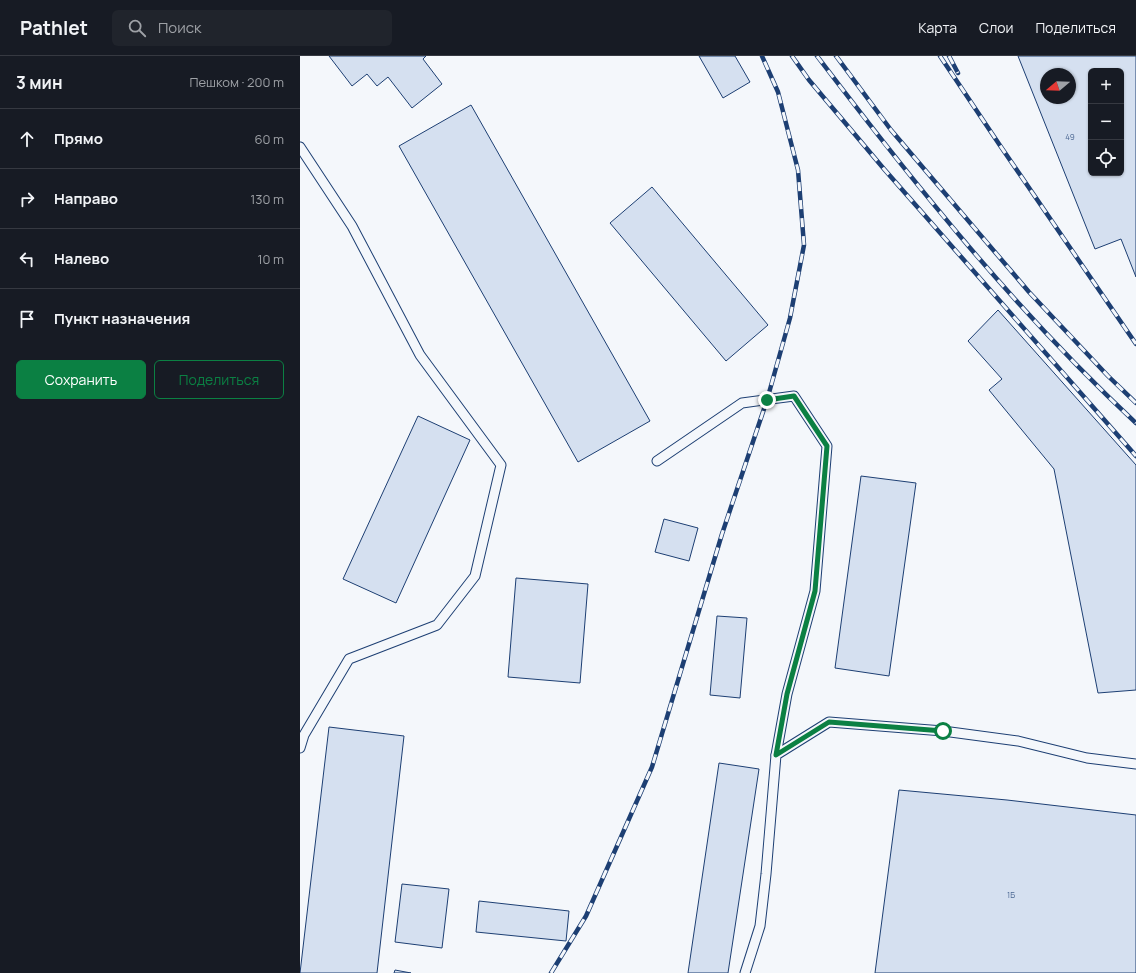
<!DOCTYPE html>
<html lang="ru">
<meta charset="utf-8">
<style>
body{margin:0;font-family:Manrope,sans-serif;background:#20242c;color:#f1f3f6}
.controls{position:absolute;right:12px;top:12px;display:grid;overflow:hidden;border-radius:6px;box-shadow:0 1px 3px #0004}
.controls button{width:36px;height:36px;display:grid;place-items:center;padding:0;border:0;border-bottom:1px solid #363941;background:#171b24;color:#f1f3f6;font:20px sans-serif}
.compass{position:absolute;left:740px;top:12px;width:36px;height:36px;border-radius:50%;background:#171b24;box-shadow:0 1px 3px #0004;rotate:251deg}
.stop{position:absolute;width:12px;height:12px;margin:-9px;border:3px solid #0b8043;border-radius:50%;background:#fff}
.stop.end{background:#0b8043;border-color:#fff;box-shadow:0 1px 4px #0008}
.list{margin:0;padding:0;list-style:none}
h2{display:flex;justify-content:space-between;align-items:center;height:52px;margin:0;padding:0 16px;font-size:17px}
h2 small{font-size:13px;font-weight:400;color:#9ea1a6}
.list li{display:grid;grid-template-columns:26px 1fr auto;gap:12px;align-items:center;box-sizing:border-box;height:60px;padding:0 16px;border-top:1px solid #363941}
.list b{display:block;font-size:15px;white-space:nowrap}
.list em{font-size:13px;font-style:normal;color:#9ea1a6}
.actions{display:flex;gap:8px;padding:12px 16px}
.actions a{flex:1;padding:9px 0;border:1px solid #0b8043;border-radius:6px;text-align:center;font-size:14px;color:#0b8043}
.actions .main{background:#0b8043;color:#fff}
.icon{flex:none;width:22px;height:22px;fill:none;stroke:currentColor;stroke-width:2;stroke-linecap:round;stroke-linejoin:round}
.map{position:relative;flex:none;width:836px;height:917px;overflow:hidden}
header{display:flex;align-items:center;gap:24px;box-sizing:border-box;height:56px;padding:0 20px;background:#171b24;border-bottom:1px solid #363941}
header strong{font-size:19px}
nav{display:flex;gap:22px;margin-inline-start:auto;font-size:14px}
.search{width:280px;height:36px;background:#20242c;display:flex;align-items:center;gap:10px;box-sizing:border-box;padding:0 14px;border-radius:6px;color:#9ea1a6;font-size:15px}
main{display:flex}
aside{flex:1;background:#171b24}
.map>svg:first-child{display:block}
.building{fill:#d5e0f0;stroke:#1d3f73;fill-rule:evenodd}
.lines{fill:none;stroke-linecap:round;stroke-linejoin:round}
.lane-casing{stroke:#1d3f73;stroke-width:11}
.lane{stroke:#f4f7fb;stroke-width:9}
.rail-casing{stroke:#1d3f73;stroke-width:4.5}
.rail{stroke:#f4f7fb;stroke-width:3;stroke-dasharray:9;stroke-linecap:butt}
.route{stroke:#0b8043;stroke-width:5}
.labels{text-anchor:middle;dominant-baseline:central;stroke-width:3;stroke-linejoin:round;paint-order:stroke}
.number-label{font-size:8px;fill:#4b6792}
</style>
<header>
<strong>Pathlet</strong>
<div class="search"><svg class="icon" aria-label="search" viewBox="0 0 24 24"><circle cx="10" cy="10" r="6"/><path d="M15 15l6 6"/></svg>Поиск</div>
<nav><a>Карта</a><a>Слои</a><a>Поделиться</a></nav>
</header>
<main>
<aside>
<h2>3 мин<small>Пешком · 200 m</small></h2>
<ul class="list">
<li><svg class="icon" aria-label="ahead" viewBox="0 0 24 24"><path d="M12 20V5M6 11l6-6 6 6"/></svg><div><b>Прямо</b></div><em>60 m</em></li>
<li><svg class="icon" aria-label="right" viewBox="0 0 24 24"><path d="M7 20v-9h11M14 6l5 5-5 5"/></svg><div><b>Направо</b></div><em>130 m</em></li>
<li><svg class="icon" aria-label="left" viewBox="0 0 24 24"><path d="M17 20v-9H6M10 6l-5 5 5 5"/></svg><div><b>Налево</b></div><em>10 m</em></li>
<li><svg class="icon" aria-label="arrive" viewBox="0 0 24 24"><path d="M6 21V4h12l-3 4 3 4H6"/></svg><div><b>Пункт назначения</b></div></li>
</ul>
<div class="actions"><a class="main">Сохранить</a><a>Поделиться</a></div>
</aside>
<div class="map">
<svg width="836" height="917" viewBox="0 0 836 917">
<rect width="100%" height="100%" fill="#f4f7fb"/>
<g class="building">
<path d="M29,0H126L123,3L142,28L112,52L88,21L77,30L67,18L52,30Z"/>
<path d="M399,0H435L450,26L423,42Z"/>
<path d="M718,0H836V221L821,183L795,193ZM791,15H821V117H791ZM746,18H770V42H746Z"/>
<path d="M171,49L350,365L278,406L99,90Z"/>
<path d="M352,131L468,269L426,305L310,167Z"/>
<path d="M698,254L836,409V634L798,637L754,413L689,334L702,323L668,285Z"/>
<path d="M118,360L170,384L96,547L43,523Z"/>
<path d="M561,420L616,427L589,620L535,612Z"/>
<path d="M364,463L398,472L389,505L355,496Z"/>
<path d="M216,522L288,528L280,627L208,621Z"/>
<path d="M417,560L447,562L440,642L410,639Z"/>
<path d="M29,671L104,680L77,917H0Z"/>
<path d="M419,707L459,713L428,917H388Z"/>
<path d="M599,734L707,744L836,759V917H575Z"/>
<path d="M102,828L149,833L142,892L95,886Z"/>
<path d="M179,845L269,855L266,885L176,876Z"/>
<path d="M95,914L111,917H94Z"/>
</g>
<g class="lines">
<g class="lane-casing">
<g id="lane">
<path d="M0,91L52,170L120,299L201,409L175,520L137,569L49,603L4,679L0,692"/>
<path d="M357,405L442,347L494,340L527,390L515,535L487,638L476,699"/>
<path d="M445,917L460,870L466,818L476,699L529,666L643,675L718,685L787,702L836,708"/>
</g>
</g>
<use href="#lane" class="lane"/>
<g class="rail-casing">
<g id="rail">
<path d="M492,0L509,24L584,113L836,400"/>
<path d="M517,0C615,129 717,256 836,367"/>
<path d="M536,0L591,74L729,236L808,320L836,347"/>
<path d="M640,0L699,88L836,288"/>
<path d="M649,0L658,17"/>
<path d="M251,917L286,860L352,711L422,478L467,344L490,262L504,189L498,114L478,36L462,0"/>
</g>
</g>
<use href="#rail" class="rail"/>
</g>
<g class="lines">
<path class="route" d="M467,344L494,340L527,390L515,535L487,638L476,699L529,666L643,675"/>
</g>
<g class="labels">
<g class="number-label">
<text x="770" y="80">49</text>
<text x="711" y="838">1Б</text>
</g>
</g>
</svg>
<div class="controls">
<button>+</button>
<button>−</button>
<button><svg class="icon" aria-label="locate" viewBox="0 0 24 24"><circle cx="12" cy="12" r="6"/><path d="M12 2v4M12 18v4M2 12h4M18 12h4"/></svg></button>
</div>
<svg class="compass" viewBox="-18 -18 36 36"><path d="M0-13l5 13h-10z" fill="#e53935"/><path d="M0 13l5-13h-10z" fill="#9ea1a6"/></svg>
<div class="stop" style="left:643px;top:675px"></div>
<div class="stop end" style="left:467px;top:344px"></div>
</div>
</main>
